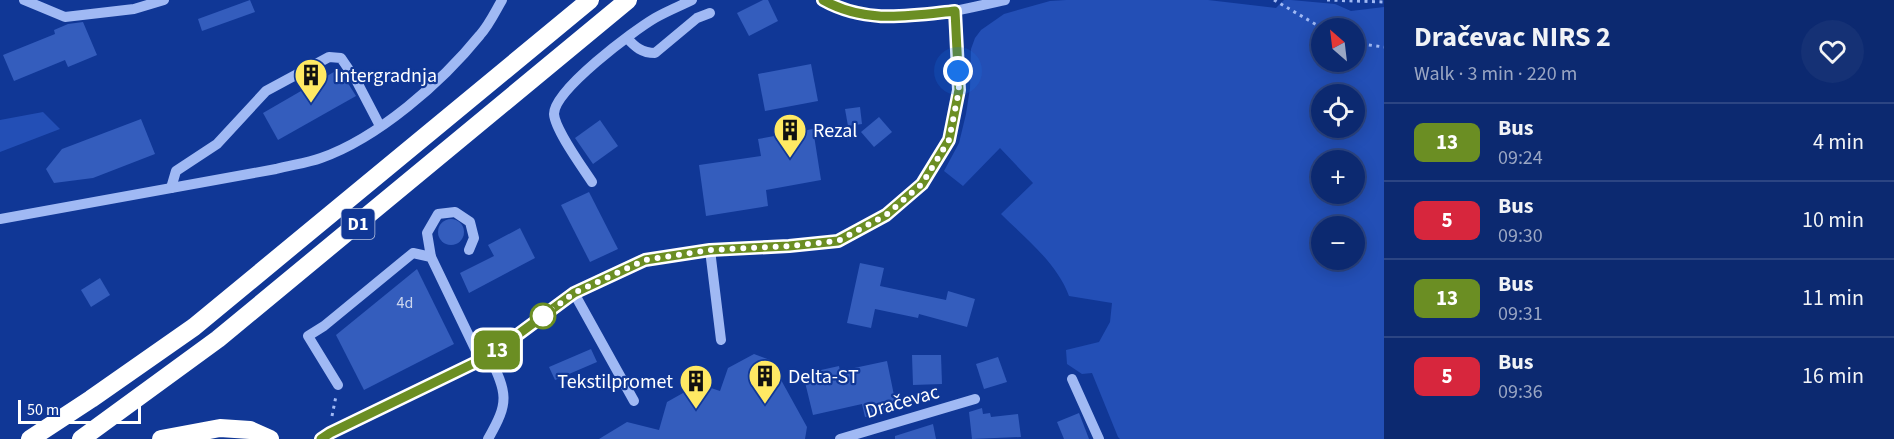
<!DOCTYPE html>
<html lang="en">
<head>
<meta charset="utf-8">
<style>
	:root { --surface:#0c2970; --page:#153175; --text:#f1f3f6; --muted:#9aa6c3; --line:#2c4583 }
	body { margin:0; font-family:"Source Sans 3",sans-serif; background:var(--page); color:var(--text); height:100vh; display:flex; flex-direction:column; font-size:22px; white-space:nowrap }
	* { box-sizing:border-box; margin:0 }
	p { font-size:20px; color:var(--muted) }
	.icon { flex:none; width:33px; height:33px; fill:none; stroke:currentColor; stroke-width:2; stroke-linecap:round; stroke-linejoin:round }
	.map { position:relative; flex:1; overflow:hidden }
	.side { display:flex; flex-direction:column; background:var(--surface); width:510px }
	.side>* { flex:none }
	.badge { padding:0 12px; border-radius:9px; font-size:21px; line-height:39px }
	.needle { width:39px; rotate:332deg }
	.tools { position:absolute; left:1311px; top:18px; display:grid; gap:12px }
	.tools a { display:grid; place-items:center; width:54px; height:54px; border-radius:50%; background:var(--surface); box-shadow:0 3px 15px #0003,0 0 0 2px var(--line); font-size:30px }
	.scale { position:absolute; left:18px; bottom:15px; width:123px; box-sizing:border-box; padding-left:6px; border:3px solid #fff; border-top:0; font-size:16px; line-height:21px; white-space:nowrap; color:#fff; -webkit-text-stroke:4px #103796; paint-order:stroke }
	.you { position:absolute; width:30px; height:30px; margin:-15px; border:4px solid #fff; border-radius:50%; background:#1a73e8; box-shadow:0 0 0 9px #1a73e833 }
	.map>.badge { position:absolute; translate:-50% -50%; box-shadow:0 0 0 3px #fff }
	.round { display:grid; place-items:center; flex:none; width:63px; height:63px; border-radius:32px; background:var(--page) }
	.headline { display:flex; align-items:center; justify-content:space-between; height:102px; padding:0 30px }
	h1 { font-size:28px; font-weight:700; line-height:45px }
	ul { padding:0; list-style:none }
	li { display:flex; align-items:center; gap:18px; height:78px; padding:0 30px; border-top:2px solid var(--line) }
	li div { flex:1 }
	li b { display:block; font-size:22px }
	li em { font-style:normal }
	li .badge { min-width:66px; font-weight:700; text-align:center }
	main { display:flex; flex:1; min-height:0 }
	.map>svg:first-child { display:block }
	.green { fill:#234fb6; fill-rule:evenodd }
	.building { fill:#345dbd }
	.lines { fill:none; stroke-linecap:round; stroke-linejoin:round }
	.path { stroke:#a0b9f4; stroke-width:3; stroke-dasharray:3 4.5; stroke-linecap:butt }
	.minor { stroke:#a0b9f4; stroke-width:10 }
	.highway { stroke:#fff; stroke-width:18 }
	.line-casing { stroke:#fff; stroke-width:14 }
	.line { stroke:#6b8e23; stroke-width:9 }
	.walk { stroke:#fff; stroke-width:6; stroke-dasharray:0 10.8 }
	.stop-dot { fill:#fff; stroke:#6b8e23; stroke-width:3 }
	.labels { text-anchor:middle; stroke-width:4.5; stroke-linejoin:round; paint-order:stroke }
	.number-label { font-size:16px; fill:#ccd6ee }
	.shield { fill:#103796; stroke:#b7c3e0; stroke-width:1.5 }
	.shield-label { font-size:18px; font-weight:bold; fill:#fff }
	.poi-label { font-size:20px; fill:#fff; stroke:#103796; text-anchor:start }
	.street-label { font-size:20px; fill:#fff; stroke:#103796 }
</style>
</head>
<body>
<main>
<div class="map">
<svg width="1384" height="439" viewBox="0 0 1384 439">
	<rect width="100%" height="100%" fill="#103796"/>
	<g class="green">
		<path d="M1066,0h142l68,8 8,-8h7l44,4 16,7 33,-4v432h-264l-2,-2 -26,-64 -10,1 -15,-10 -1,-14 33,-8 11,-20 2,-19 -43,-7c-12,-33 -43,-57 -68,-82l32,-31 -33,-35 -37,38 -19,-15 15,-28 7,-29 4,-26 1,-39 4,-11 6,-8 23,-16 46,-13zM1322,28h32v34h-32zM1354,94v34h-32v-34zM1322,160h32v34h-32zM1322,226h32v34h-32z"/>
		<path d="M43,112l17,17 -60,23v-32z"/>
	</g>
	<g class="building">
		<path d="M250,0l5,12 -53,19 -4,-12z"/>
		<path d="M763,0h5l10,21 -29,15 -12,-23z"/>
		<path d="M83,22l14,33 -29,12 -3,-7 -51,21 -11,-26 52,-21 -1,-4 14,-6z"/>
		<path d="M811,64l7,37 -53,10 -7,-37z"/>
		<path d="M339,69l17,27 -78,44 -15,-27z"/>
		<path d="M860,107l2,17 -14,2 -3,-17z"/>
		<path d="M879,117l13,15 -18,15 -13,-15z"/>
		<path d="M141,119l14,35 -62,24 -39,5 -8,-14 16,-20z"/>
		<path d="M600,120l18,26 -25,18 -18,-26z"/>
		<path d="M813,129l8,51 -55,10 2,16 -62,10 -7,-51 62,-9 -3,-17z"/>
		<path d="M589,192l29,57 -28,13 -29,-57z"/>
		<circle cx="451" cy="232" r="13"/>
		<path d="M520,228l15,30 -66,35 -9,-20 34,-17 -6,-11z"/>
		<path d="M860,263l24,5 -4,18 66,14 2,-9 27,8 -8,28 -48,-13 -1,4 -43,-9 -4,19 -24,-5z"/>
		<path d="M417,269l37,75 -90,46 -28,-55z"/>
		<path d="M100,278l10,17 -19,12 -10,-17z"/>
		<path d="M591,349l6,13 -42,18 -6,-13z"/>
		<path d="M754,354l16,6 37,67 -2,12h-206l28,-17 32,8 8,-28 32,-18 21,7 8,-23z"/>
		<path d="M912,355h29l1,29 -29,1z"/>
		<path d="M998,357l9,25 -23,7 -8,-25z"/>
		<path d="M887,361l10,49 -32,7 -3,-13 -49,11 -10,-41 36,-8 1,5z"/>
		<path d="M982,408l1,6 7,-1 1,4 27,-3 3,23 -49,2 -3,-27z"/>
		<path d="M1079,413l10,26h-25l-7,-17z"/>
		<path d="M933,424l3,15h-41v-3z"/>
	</g>
	<g class="lines">
		<g class="path">
			<path d="M1274,0l48,28"/>
			<path d="M1327,0l57,2"/>
			<path d="M1354,43l30,4"/>
			<path d="M332,416l4,-20"/>
		</g>
		<g class="minor">
			<path d="M24,0l41,17 69,-8 30,-9"/>
			<path d="M823,0c55,31 124,13 182,0"/>
			<path d="M627,38c8,9 15,15 28,15l42,-35 13,-5"/>
			<path d="M592,182c-9,-14 -37,-52 -38,-68 0,-24 79,-83 101,-96 12,-7 25,-12 37,-18"/>
			<path d="M171,188l5,-17 41,-27 49,-53 63,-34 12,1 15,22 24,46"/>
			<path d="M0,219l276,-50c15,-4 31,-6 45,-11 57,-20 121,-76 159,-123 9,-10 15,-23 22,-35"/>
			<path d="M710,250l11,90"/>
			<path d="M431,257l-4,-24 11,-19 17,-2 15,10 4,16 -5,12"/>
			<path d="M574,293l60,108"/>
			<path d="M1072,379l27,60"/>
			<path d="M338,385l-30,-49 16,-10 89,-73 18,4 49,102"/>
			<path d="M321,439l9,-6 159,-78 85,-62 70,-33 66,-10 79,-4 49,-5 48,-26 36,-31 27,-44 10,-50 -4,-79"/>
			<path d="M488,439c22,-38 19,-45 1,-84"/>
			<path d="M840,439l135,-40"/>
		</g>
		<g class="highway">
			<path d="M30,439l61,-40 103,-72 396,-327"/>
			<path d="M81,439l137,-100 410,-339"/>
			<path d="M161,439l59,-11 30,2 20,9"/>
		</g>
	</g>
	<g class="lines">
		<g class="line-casing">
			<path id="line" d="M321,439l9,-6 159,-77 85,-63 71,-33 65,-10 79,-4 49,-5 48,-26 36,-31 27,-44 10,-50 -4,-79c-47,5 -89,13 -132,-11"/>
		</g>
		<use href="#line" class="line"/>
		<path class="walk" d="M543,316l31,-23 71,-33 65,-10 79,-4 49,-5 48,-26 36,-31 27,-44 10,-50 -1,-19"/>
	</g>
	<defs>
		<g id="building-pin" transform="scale(1.725)"><path d="M0 17L-7.5 6A9.5 9.5 0 1 1 7.5 6Z" fill="#ffe963" stroke="#103796"/><path d="M-4-6H4V6H1V3H-1V6H-4ZM-2.5-4.3h1.7v1.8h-1.7ZM.8-4.3h1.7v1.8H.8ZM-2.5-1h1.7V.8h-1.7ZM.8-1h1.7V.8H.8Z" fill="#111"/></g>
	</defs>
	<g fill-rule="evenodd">
		<use href="#building-pin" x="311" y="75"/>
		<use href="#building-pin" x="790" y="130"/>
		<use href="#building-pin" x="765" y="376"/>
		<use href="#building-pin" x="696" y="381"/>
	</g>
	<circle class="stop-dot" cx="543" cy="316" r="12"/>
	<g class="labels">
		<g class="number-label">
			<text x="405" y="308">4d</text>
		</g>
		<rect class="shield" x="341.5" y="209" width="33" height="30" rx="4.5"/>
		<g class="shield-label">
			<text x="358" y="230">D1</text>
		</g>
		<g class="poi-label">
			<text x="334" y="82">Intergradnja</text>
			<text x="813" y="137">Rezal</text>
			<text x="788" y="383">Delta-ST</text>
			<text x="673" y="388" text-anchor="end">Tekstilpromet</text>
		</g>
		<g class="street-label">
			<text transform="translate(902 401) rotate(-16)" y="7">Dračevac</text>
		</g>
	</g>
</svg>
<div class="tools">
<a><svg class="needle" viewBox="-14 -14 28 28"><path d="M0-13l5 13h-10z" fill="#e53935"/><path d="M0 13l5-13h-10z" fill="#9aa6c3"/></svg></a>
<a><svg class="icon" aria-label="locate" viewBox="0 0 24 24"><circle cx="12" cy="12" r="6"/><path d="M12 2v4M12 18v4M2 12h4M18 12h4"/></svg></a>
<a>+</a>
<a>−</a>
</div>
<div class="scale">50 m</div>
<div class="you" style="left:958px;top:71px"></div>
<b class="badge" style="left:497px;top:350px;background:#6b8e23;color:#fff">13</b>
</div>
<section class="side">
<div class="headline"><div><h1>Dračevac NIRS 2</h1><p>Walk · 3 min · 220 m</p></div><a class="round"><svg class="icon" aria-label="heart" viewBox="0 0 24 24"><path d="M12 20l-8-8c-3-5 5-10 8-4 3-6 11-1 8 4z"/></svg></a></div>
<ul>
<li><span class="badge" style="background:#6b8e23;color:#fff">13</span><div><b>Bus</b><p>09:24</p></div><em>4 min</em></li>
<li><span class="badge" style="background:#d7263d;color:#fff">5</span><div><b>Bus</b><p>09:30</p></div><em>10 min</em></li>
<li><span class="badge" style="background:#6b8e23;color:#fff">13</span><div><b>Bus</b><p>09:31</p></div><em>11 min</em></li>
<li><span class="badge" style="background:#d7263d;color:#fff">5</span><div><b>Bus</b><p>09:36</p></div><em>16 min</em></li>
</ul>
</section>
</main>
</body>
</html>
